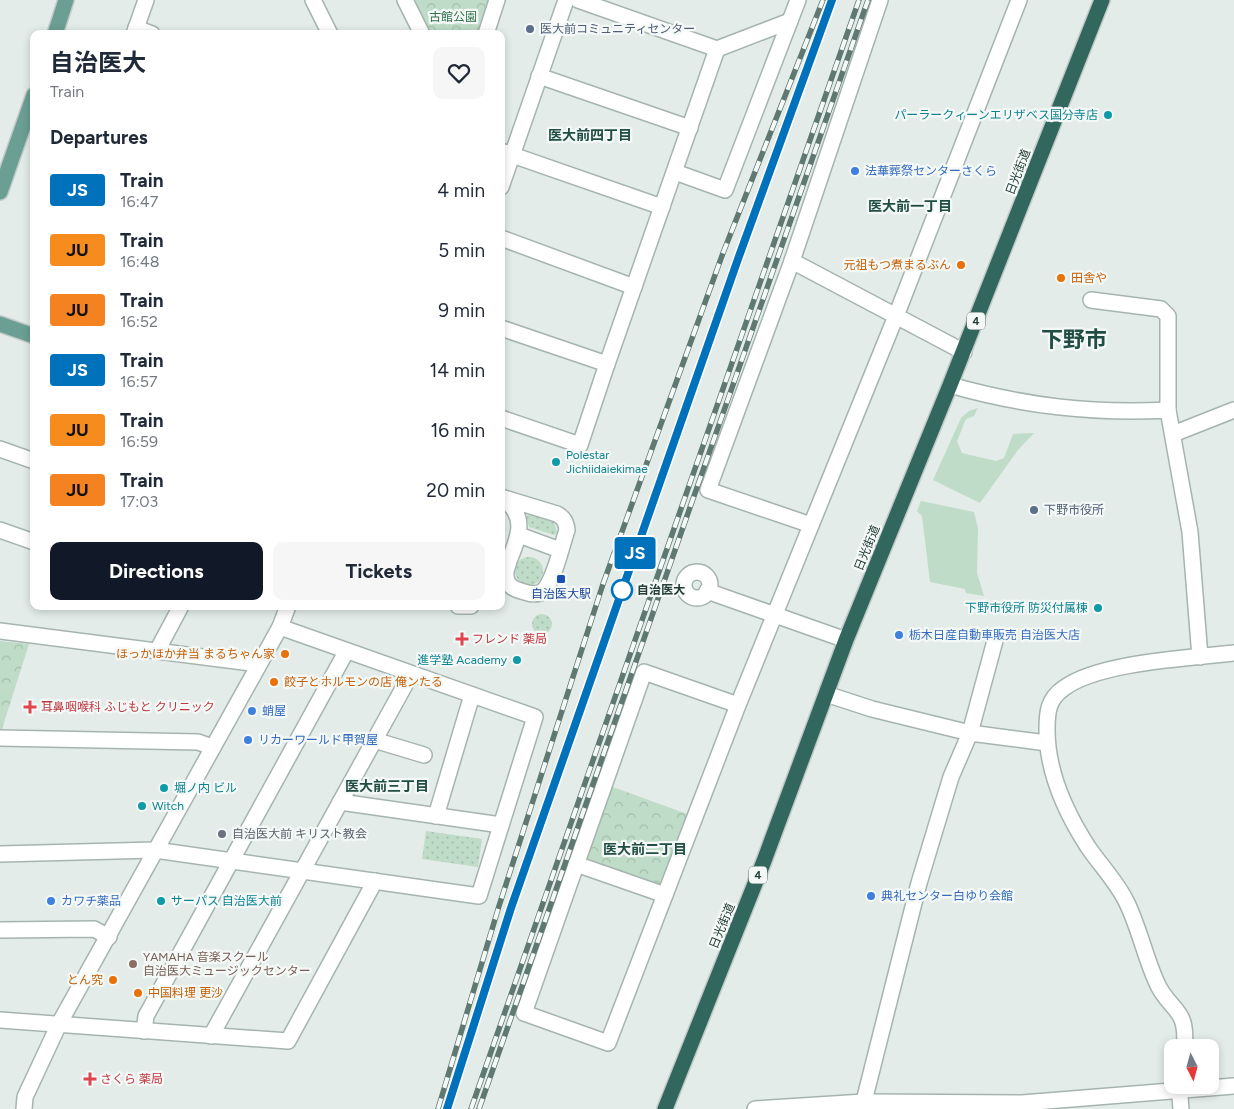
<!DOCTYPE html>
<html lang="en">
<head>
<meta charset="utf-8">
<style>
	:root { --surface:#fff; --page:#f6f6f7; --text:#1f2937; --muted:#747a83; --accent:#111827 }
	body { margin:0; font-family:Figtree,"Noto Sans JP",sans-serif; background:var(--page); color:var(--text); height:100vh; display:flex; flex-direction:column; font-size:19px; white-space:nowrap }
	* { box-sizing:border-box; margin:0 }
	p { font-size:16px; color:var(--muted) }
	.icon { flex:none; width:28px; height:28px; fill:none; stroke:currentColor; stroke-width:2; stroke-linecap:round; stroke-linejoin:round }
	.map { position:relative; flex:1; overflow:hidden }
	.drawer { position:absolute; left:30px; top:30px; width:475px; height:580px; display:flex; flex-direction:column; background:var(--surface); border-radius:10px; box-shadow:0 2px 8px #0003 }
	.drawer>* { flex:none }
	.badge { padding:0 10px; border-radius:4px; font-size:18px; line-height:32px }
	.needle { width:32px; rotate:174deg }
	.fabs { position:absolute; left:1164px; top:1039px; display:grid; gap:10px }
	.fabs a { display:grid; place-items:center; width:55px; height:55px; border-radius:10px; background:var(--surface); box-shadow:0 2px 8px #0003; font-size:25px }
	.map>.badge { position:absolute; translate:-50% -50%; box-shadow:0 0 0 2px #fff }
	h2 { padding:0 20px; font-size:19px; line-height:45px }
	.round { display:grid; place-items:center; flex:none; width:52px; height:52px; border-radius:10px; background:var(--page) }
	.head { display:flex; align-items:center; justify-content:space-between; height:85px; padding:0 20px }
	h1 { font-size:24px; font-weight:700; line-height:38px }
	.cta { display:flex; gap:10px; margin-top:auto; padding:10px 20px }
	.cta a { flex:1; height:58px; border-radius:10px; background:var(--accent); color:#fff; font-size:20px; font-weight:700; line-height:58px; text-align:center }
	.cta a+a { background:var(--page); color:var(--text) }
	ul { padding:0; list-style:none }
	li { display:flex; align-items:center; gap:15px; height:60px; padding:0 20px }
	li div { flex:1 }
	li b { display:block; font-size:19px }
	li em { font-style:normal }
	li .badge { min-width:55px; font-weight:700; text-align:center }
	.map>svg:first-child { display:block }
	.grass { fill:#bedcc7 }
	.park { fill:url(#park-crowns) }
	.garden { fill:url(#garden-dots) }
	.lines { fill:none; stroke-linecap:round; stroke-linejoin:round }
	.minor-casing { stroke:#a6b4b0; stroke-width:18 }
	.major-casing { stroke:#c2c9c7; stroke-width:18 }
	.highway-casing { stroke:#c2c9c7; stroke-width:18 }
	.minor { stroke:#fff; stroke-width:15 }
	.major { stroke:#6b9f93; stroke-width:15 }
	.highway { stroke:#32675e; stroke-width:15 }
	.rail-casing { stroke:#5f7872; stroke-width:5.5 }
	.rail { stroke:#f4f9f7; stroke-width:4; stroke-dasharray:11; stroke-linecap:butt }
	.line-casing { stroke:#fff; stroke-width:11 }
	.line { stroke:#0072bc; stroke-width:8 }
	.service-dot { fill:#5c6f8a; stroke:#f4f9f7; stroke-width:2 }
	.culture-dot { fill:#0f9aa8; stroke:#f4f9f7; stroke-width:2 }
	.shop-dot { fill:#3f7fe0; stroke:#f4f9f7; stroke-width:2 }
	.food-dot { fill:#e8710a; stroke:#f4f9f7; stroke-width:2 }
	.transit-dot { fill:#1a4fb4; stroke:#f4f9f7; stroke-width:2 }
	.stop-dot { fill:#fff; stroke:#0072bc; stroke-width:2.5 }
	.health-dot { fill:#e0444e; stroke:#f4f9f7; stroke-width:2 }
	.worship-dot { fill:#6b7280; stroke:#f4f9f7; stroke-width:2 }
	.education-dot { fill:#8d6e63; stroke:#f4f9f7; stroke-width:2 }
	.labels { text-anchor:middle; stroke-width:4.5; stroke-linejoin:round; paint-order:stroke }
	.shield { fill:#f4f9f7; stroke:#627571; stroke-width:1 }
	.shield-label { font-size:11px; font-weight:bold; fill:#243d37 }
	.park-label { font-size:12px; fill:#31714c; stroke:#f4f9f7 }
	.service-label { font-size:12px; fill:#4e5e75; stroke:#f4f9f7; text-anchor:start }
	.culture-label { font-size:12px; fill:#0d838f; stroke:#f4f9f7; text-anchor:start }
	.shop-label { font-size:12px; fill:#366cbe; stroke:#f4f9f7; text-anchor:start }
	.street-label { font-size:12px; fill:#243d37; stroke:#f4f9f7 }
	.food-label { font-size:12px; fill:#c56008; stroke:#f4f9f7; text-anchor:end }
	.stop-label { font-size:12px; font-weight:bold; fill:#243d37; stroke:#f4f9f7; text-anchor:start }
	.transit-label { font-size:12px; fill:#164399; stroke:#f4f9f7 }
	.health-label { font-size:12px; fill:#be3a42; stroke:#f4f9f7; text-anchor:start }
	.worship-label { font-size:12px; fill:#5b616d; stroke:#f4f9f7; text-anchor:start }
	.education-label { font-size:12px; fill:#785e54; stroke:#f4f9f7; text-anchor:start }
	.neighbourhood-label { font-size:14px; font-weight:bold; fill:#214e44; stroke:#f4f9f7 }
	.town-label { font-size:22px; font-weight:bold; fill:#214e44; stroke:#f4f9f7 }
</style>
</head>
<body>
<div class="map">
<svg width="1234" height="1109" viewBox="0 0 1234 1109">
	<defs>
		<pattern id="park-crowns" width="20" height="18" patternUnits="userSpaceOnUse" patternTransform="scale(1.25)"><rect width="20" height="18" fill="#bedcc7"/><path d="M2 6a3 3 0 1 1 6 0M12 15a3 3 0 1 1 6 0" fill="none" stroke="#a3beac"/></pattern>
		<pattern id="garden-dots" width="8" height="8" patternUnits="userSpaceOnUse" patternTransform="scale(1.25)"><rect width="8" height="8" fill="#bedcc7"/><path d="M2 2h.1M6 6h.1" fill="none" stroke="#a3beac" stroke-width="1.8" stroke-linecap="round"/></pattern>
	</defs>
	<rect width="100%" height="100%" fill="#e3ece9"/>
	<g class="grass">
		<path d="M978,408l-4,8 -8,3 -9,22 5,12 34,8 8,-3 9,-24 21,-1 -16,17 -38,53 -47,-23 28,-62 8,-7z"/>
		<path d="M921,501l53,11 4,17 -1,44 7,23 -18,-3 -1,-4 -35,-7 -8,-66 -5,-5z"/>
	</g>
	<g class="park">
		<path d="M412,0h79l-12,34h-51z"/>
		<path d="M0,641l29,3 -28,88h-1z"/>
		<path d="M610,786l80,29 -26,67 -9,4 -64,-22 -5,-9z"/>
	</g>
	<g class="garden">
		<path d="M529,514l25,8 3,11 -3,2 -25,-8 -3,-10z"/>
		<circle cx="529" cy="571" r="14"/>
		<circle cx="542" cy="624" r="10"/>
		<path d="M426,831l56,8 -4,28 -56,-8z"/>
	</g>
	<g class="lines">
		<g class="minor-casing">
			<g id="minor">
				<path d="M313,0l17,34"/>
				<path d="M405,0l17,34"/>
				<path d="M578,0l139,49 73,-28"/>
				<path d="M136,28l16,6"/>
				<path d="M134,34l12,-34"/>
				<path d="M486,34l11,-34"/>
				<path d="M539,76l151,52"/>
				<path d="M501,151l161,56"/>
				<path d="M675,172l50,18 73,-190"/>
				<path d="M501,187l65,-187"/>
				<path d="M501,238l133,49"/>
				<path d="M792,261l172,91"/>
				<path d="M1091,300l70,9 7,7v94"/>
				<path d="M501,328l106,36 110,-315"/>
				<path d="M950,385c74,21 142,29 218,25l22,122 10,125"/>
				<path d="M501,418l79,27 27,-81"/>
				<path d="M1173,434l61,-24"/>
				<path d="M0,449l34,12"/>
				<path d="M501,497l56,17c7,4 9,8 10,16 -5,14 -14,57 -27,63 -7,2 -13,0 -19,-2 -8,-2 -15,-7 -15,-15 -1,-5 2,-10 3,-15 10,-25 19,-46 -8,-64z"/>
				<path d="M811,525l-103,-35 84,-229 88,-261"/>
				<path d="M0,530l34,12"/>
				<path d="M519,535l41,15"/>
				<circle cx="697" cy="585" r="13"/>
				<path d="M707,591l139,49"/>
				<path d="M458,606h13"/>
				<path d="M0,631l258,33"/>
				<path d="M157,651l24,-45"/>
				<path d="M826,694l46,15 98,24 77,10"/>
				<path d="M738,705l-94,-33 -120,341 84,30 130,-338 158,-389 123,-316"/>
				<path d="M0,738l198,4 14,5"/>
				<path d="M374,740l50,15"/>
				<path d="M340,802l161,23"/>
				<path d="M436,816l36,-121"/>
				<path d="M0,854l155,-4 324,46 56,-179 -255,-90"/>
				<path d="M576,864l89,31"/>
				<path d="M0,930l94,-1 15,8"/>
				<path d="M0,1020l288,21 87,-160"/>
				<path d="M144,1031l2,-15 200,-364"/>
				<path d="M211,1036l200,-362"/>
				<path d="M1184,1048c5,-42 -16,-37 -28,-67 -11,-25 -17,-53 -29,-78 -10,-21 -26,-37 -39,-56 -22,-34 -41,-76 -41,-117 0,-18 1,-31 17,-42 35,-26 126,-30 170,-35"/>
				<path d="M1179,1085l2,24"/>
				<path d="M24,1109l1,-12 34,-73 221,-397 8,-21"/>
				<path d="M755,1109l109,-7 158,1 212,-17"/>
				<path d="M862,1109l57,-226 32,-106 19,-44 26,-96"/>
			</g>
		</g>
		<g class="major-casing">
			<g id="major">
				<path d="M55,34l11,-34"/>
				<path d="M0,192l34,-97"/>
				<path d="M0,324l34,12"/>
			</g>
		</g>
		<g class="highway-casing">
			<path id="highway" d="M665,1109l99,-248 82,-221 104,-255 152,-385"/>
		</g>
		<use href="#minor" class="minor"/>
		<use href="#major" class="major"/>
		<use href="#highway" class="highway"/>
		<g class="rail-casing">
			<g id="rail">
				<path d="M438,1109l61,-203 104,-322 120,-331 100,-253"/>
				<path d="M447,1109l64,-201 228,-649 93,-259"/>
				<path d="M471,1109l388,-1109"/>
				<path d="M479,1109l389,-1109"/>
			</g>
		</g>
		<use href="#rail" class="rail"/>
	</g>
	<g class="lines">
		<g class="line-casing">
			<path id="line" d="M447,1109l64,-201 227,-649 94,-259"/>
		</g>
		<use href="#line" class="line"/>
	</g>
	<g class="service-dot">
		<circle cx="530" cy="29" r="5"/>
		<circle cx="1034" cy="510" r="5"/>
	</g>
	<g class="culture-dot">
		<circle cx="1108" cy="115" r="5"/>
		<circle cx="556" cy="462" r="5"/>
		<circle cx="1098" cy="608" r="5"/>
		<circle cx="517" cy="660" r="5"/>
		<circle cx="164" cy="788" r="5"/>
		<circle cx="142" cy="806" r="5"/>
		<circle cx="161" cy="901" r="5"/>
	</g>
	<g class="shop-dot">
		<circle cx="855" cy="171" r="5"/>
		<circle cx="899" cy="635" r="5"/>
		<circle cx="252" cy="711" r="5"/>
		<circle cx="248" cy="740" r="5"/>
		<circle cx="871" cy="896" r="5"/>
		<circle cx="51" cy="901" r="5"/>
	</g>
	<g class="food-dot">
		<circle cx="961" cy="265" r="5"/>
		<circle cx="1061" cy="278" r="5"/>
		<circle cx="285" cy="654" r="5"/>
		<circle cx="274" cy="682" r="5"/>
		<circle cx="113" cy="980" r="5"/>
		<circle cx="138" cy="993" r="5"/>
	</g>
	<rect class="transit-dot" x="556" y="574" width="10" height="10" rx="2.5"/>
	<circle class="stop-dot" cx="622" cy="590" r="10"/>
	<g class="health-dot">
		<path d="M459.5 631.5h5v5h5v5h-5v5h-5v-5h-5v-5h5z"/>
		<path d="M27.5 699.5h5v5h5v5h-5v5h-5v-5h-5v-5h5z"/>
		<path d="M87.5 1071.5h5v5h5v5h-5v5h-5v-5h-5v-5h5z"/>
	</g>
	<circle class="worship-dot" cx="222" cy="834" r="5"/>
	<circle class="education-dot" cx="133" cy="964" r="5"/>
	<g class="labels">
		<g class="shield">
			<rect x="967" y="312.5" width="18" height="17" rx="4"/>
			<rect x="749" y="866.5" width="18" height="17" rx="4"/>
		</g>
		<g class="shield-label">
			<text x="976" y="325">4</text>
			<text x="758" y="879">4</text>
		</g>
		<g class="park-label">
			<text x="453" y="21">古館公園</text>
		</g>
		<g class="service-label">
			<text x="540" y="33">医大前コミュニティセンター</text>
			<text x="1044" y="514">下野市役所</text>
		</g>
		<g class="culture-label">
			<text x="1098" y="119" text-anchor="end">パーラークィーンエリザベス国分寺店</text>
			<text x="566" y="459">Polestar<tspan x="566" dy="14">Jichiidaiekimae</tspan></text>
			<text x="1088" y="612" text-anchor="end">下野市役所 防災付属棟</text>
			<text x="507" y="664" text-anchor="end">進学塾 Academy</text>
			<text x="174" y="792">堀ノ内 ビル</text>
			<text x="152" y="810">Witch</text>
			<text x="171" y="905">サーパス 自治医大前</text>
		</g>
		<g class="shop-label">
			<text x="865" y="175">法華葬祭センターさくら</text>
			<text x="909" y="639">栃木日産自動車販売 自治医大店</text>
			<text x="262" y="715">蛸屋</text>
			<text x="258" y="744">リカーワールド甲賀屋</text>
			<text x="881" y="900">典礼センター白ゆり会館</text>
			<text x="61" y="905">カワチ薬品</text>
		</g>
		<g class="street-label">
			<text transform="translate(1018 172) rotate(-69)" y="4">日光街道</text>
			<text transform="translate(867 548) rotate(-68)" y="4">日光街道</text>
			<text transform="translate(722 926) rotate(-68)" y="4">日光街道</text>
		</g>
		<g class="food-label">
			<text x="951" y="269">元祖もつ煮まるぶん</text>
			<text x="1071" y="282" text-anchor="start">田舎や</text>
			<text x="275" y="658">ほっかほか弁当 まるちゃん家</text>
			<text x="284" y="686" text-anchor="start">餃子とホルモンの店 俺ンたる</text>
			<text x="103" y="984">とん究</text>
			<text x="148" y="997" text-anchor="start">中国料理 更沙</text>
		</g>
		<g class="stop-label">
			<text x="637" y="594">自治医大</text>
		</g>
		<g class="transit-label">
			<text x="561" y="598">自治医大駅</text>
		</g>
		<g class="health-label">
			<text x="472" y="643">フレンド 薬局</text>
			<text x="41" y="711">耳鼻咽喉科 ふじもと クリニック</text>
			<text x="100" y="1083">さくら 薬局</text>
		</g>
		<g class="worship-label">
			<text x="232" y="838">自治医大前 キリスト教会</text>
		</g>
		<g class="education-label">
			<text x="143" y="961">YAMAHA 音楽スクール<tspan x="143" dy="14">自治医大ミュージックセンター</tspan></text>
		</g>
		<g class="neighbourhood-label">
			<text x="590" y="140">医大前四丁目</text>
			<text x="910" y="211">医大前一丁目</text>
			<text x="387" y="791">医大前三丁目</text>
			<text x="645" y="854">医大前二丁目</text>
		</g>
		<g class="town-label">
			<text x="1074" y="347">下野市</text>
		</g>
	</g>
</svg>
<div class="fabs">
<a><svg class="needle" viewBox="-14 -14 28 28"><path d="M0-13l5 13h-10z" fill="#e53935"/><path d="M0 13l5-13h-10z" fill="#747a83"/></svg></a>
</div>
<b class="badge" style="left:635px;top:553px;background:#0072bc;color:#fff">JS</b>
<section class="drawer">
<div class="head"><div><h1>自治医大</h1><p>Train</p></div><a class="round"><svg class="icon" aria-label="heart" viewBox="0 0 24 24"><path d="M12 20l-8-8c-3-5 5-10 8-4 3-6 11-1 8 4z"/></svg></a></div>
<h2>Departures</h2>
<ul>
<li><span class="badge" style="background:#0072bc;color:#fff">JS</span><div><b>Train</b><p>16:47</p></div><em>4 min</em></li>
<li><span class="badge" style="background:#f68b1e;color:#111">JU</span><div><b>Train</b><p>16:48</p></div><em>5 min</em></li>
<li><span class="badge" style="background:#f58220;color:#111">JU</span><div><b>Train</b><p>16:52</p></div><em>9 min</em></li>
<li><span class="badge" style="background:#0072bc;color:#fff">JS</span><div><b>Train</b><p>16:57</p></div><em>14 min</em></li>
<li><span class="badge" style="background:#f68b1e;color:#111">JU</span><div><b>Train</b><p>16:59</p></div><em>16 min</em></li>
<li><span class="badge" style="background:#f58220;color:#111">JU</span><div><b>Train</b><p>17:03</p></div><em>20 min</em></li>
</ul>
<div class="cta"><a>Directions</a><a>Tickets</a></div>
</section>
</div>
</body>
</html>
